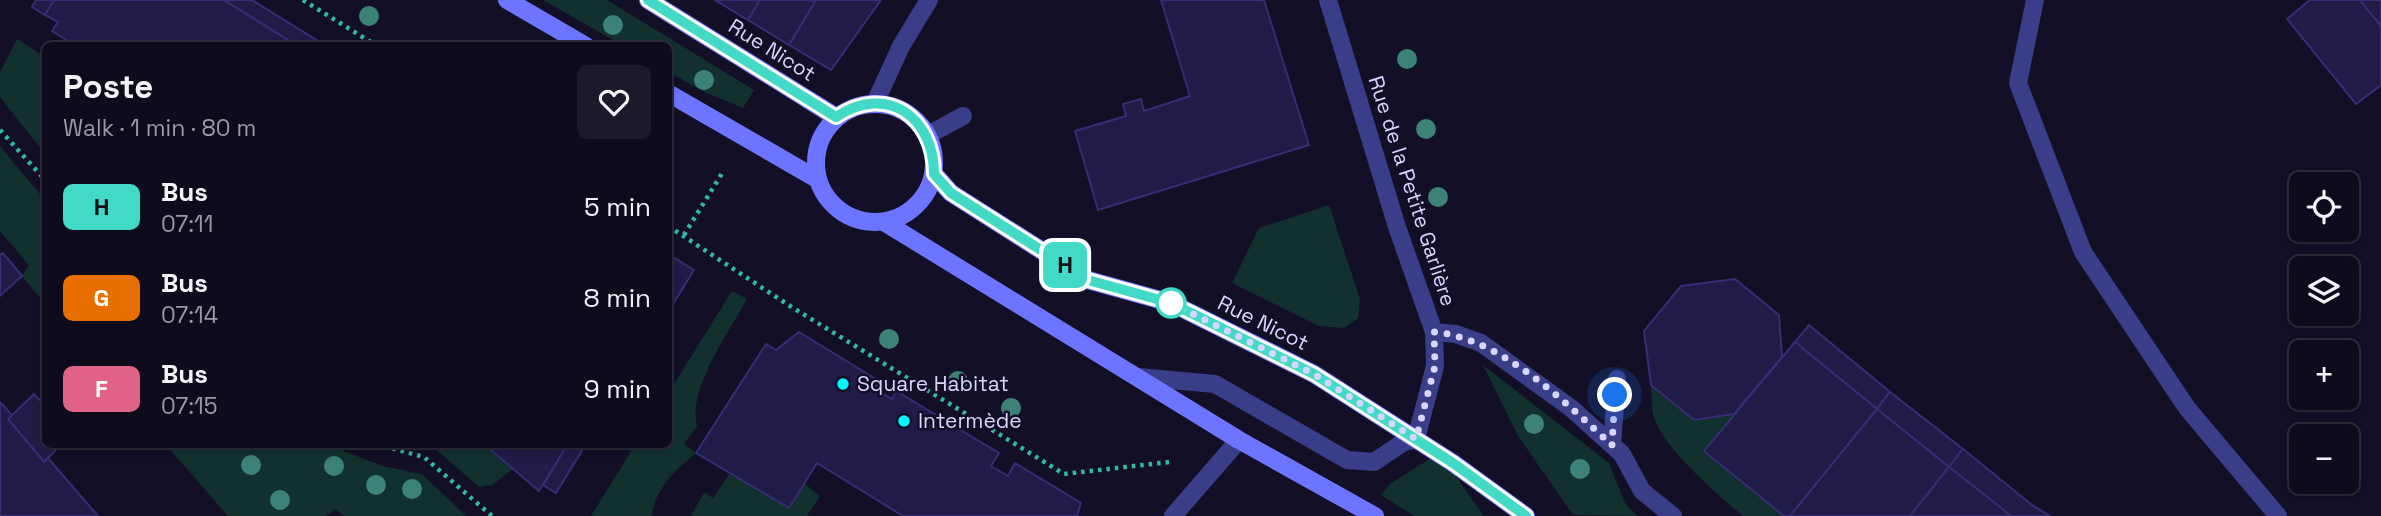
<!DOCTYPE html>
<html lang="en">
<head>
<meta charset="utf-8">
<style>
	:root { --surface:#0e0b1d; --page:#1c192a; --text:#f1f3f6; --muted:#9b9ba4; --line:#2e2b3b }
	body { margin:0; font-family:"Space Grotesk",sans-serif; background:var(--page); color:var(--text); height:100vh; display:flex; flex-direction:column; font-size:26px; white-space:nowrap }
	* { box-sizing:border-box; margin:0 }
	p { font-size:23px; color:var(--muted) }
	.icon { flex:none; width:38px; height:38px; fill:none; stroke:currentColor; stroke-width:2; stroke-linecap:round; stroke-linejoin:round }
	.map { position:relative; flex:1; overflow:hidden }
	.panel { position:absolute; left:42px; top:42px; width:630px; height:406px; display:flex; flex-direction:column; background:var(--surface); border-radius:10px; box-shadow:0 4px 10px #0003,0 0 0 2px var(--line) }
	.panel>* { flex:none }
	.badge { padding:0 14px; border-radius:10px; font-size:24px; line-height:46px }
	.fabs { position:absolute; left:2289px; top:172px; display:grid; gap:14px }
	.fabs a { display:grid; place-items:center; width:70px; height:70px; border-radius:10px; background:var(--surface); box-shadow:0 4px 10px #0003,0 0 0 2px var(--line); font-size:35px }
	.you { position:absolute; width:35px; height:35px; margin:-18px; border:5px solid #fff; border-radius:50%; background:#1a73e8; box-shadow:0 0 0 10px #1a73e833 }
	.map>.badge { position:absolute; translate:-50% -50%; box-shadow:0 0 0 4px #fff }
	.round { display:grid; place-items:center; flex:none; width:74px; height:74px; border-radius:10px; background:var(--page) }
	.head { display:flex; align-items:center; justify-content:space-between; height:119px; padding:0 21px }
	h1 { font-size:33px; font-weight:700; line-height:52px }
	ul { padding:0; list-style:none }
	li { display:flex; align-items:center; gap:21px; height:91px; padding:0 21px }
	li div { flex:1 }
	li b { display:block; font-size:26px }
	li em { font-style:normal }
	li .badge { min-width:77px; font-weight:700; text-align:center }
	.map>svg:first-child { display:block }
	.green { fill:#12312e }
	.building { fill:#211b48; stroke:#362d75; stroke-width:2 }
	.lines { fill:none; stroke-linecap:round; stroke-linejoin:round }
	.path { stroke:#2fbaa7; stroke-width:4.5; stroke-dasharray:3.5 5; stroke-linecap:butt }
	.service { stroke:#3a3d87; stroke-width:18 }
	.minor { stroke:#3a3d87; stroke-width:18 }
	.tertiary { stroke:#3a3d87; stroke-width:18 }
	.secondary { stroke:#6d74ff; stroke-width:18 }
	.tree { fill:#3d8276 }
	.line-casing { stroke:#fff; stroke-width:16 }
	.line { stroke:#43d9c7; stroke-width:10 }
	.walk { stroke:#d8d6ff; stroke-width:7; stroke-dasharray:0 12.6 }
	.stop-dot { fill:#fff; stroke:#43d9c7; stroke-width:3.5 }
	.poi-dot { fill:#02f8ff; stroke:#120f27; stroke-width:2.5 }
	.labels { text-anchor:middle; stroke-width:5; stroke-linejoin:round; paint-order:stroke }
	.street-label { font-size:21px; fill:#d8d6ff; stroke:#120f27 }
	.poi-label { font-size:21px; fill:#d8d6ff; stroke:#120f27; text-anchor:start }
</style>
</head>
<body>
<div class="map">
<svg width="2381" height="516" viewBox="0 0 2381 516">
	<rect width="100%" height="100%" fill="#120f27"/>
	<g class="green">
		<path d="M543,0h64l147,90 -11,18 -41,-17 -33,-19 -1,-26 -46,-1z"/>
		<path d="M17,39l28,18v97l-45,-57v-25z"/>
		<path d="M0,146l45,54v104l-23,-28 7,-11 -29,-34z"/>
		<path d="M1329,205l31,94 -2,19 -14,10 -25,-2 -87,-43 27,-55z"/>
		<path d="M732,291l15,8c-17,32 -60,90 -50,127l-13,18 12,9c-20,16 -42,37 -44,63h-61l44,-71 33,-1 1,-52z"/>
		<path d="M1483,365l126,98 16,40 12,13 -64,-1 -55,-79z"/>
		<path d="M1651,385l43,35 40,-6 -30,38 80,64h-41c-27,-23 -77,-65 -89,-98 -3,-10 -2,-23 -3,-33z"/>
		<path d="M166,445h170l5,5 41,16 40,8 44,42h-122l-9,-7 -9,7h-98z"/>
		<path d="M431,445h53l29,24 -21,16 -13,2z"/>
		<path d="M1439,453l45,63h-70l-33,-21 9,-11z"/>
		<path d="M730,473l59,35 15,-25 16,13 -13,20h-116l13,-24 9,6z"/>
	</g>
	<g class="building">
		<path d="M36,0h18l-9,15 -13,-8z"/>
		<path d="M54,0h170l74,46h-222l-24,-15 6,-9 -13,-7z"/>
		<path d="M224,0h28l74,46h-28z"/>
		<path d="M715,0h45l-12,20z"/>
		<path d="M760,0h51l4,2 -26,43 -41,-25z"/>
		<path d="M811,0h70l-50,70 -42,-25 26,-43z"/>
		<path d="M1161,0h103l45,145 -211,65 -23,-79 51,-15 -3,-12 18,-5 3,12 46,-15z"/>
		<path d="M2310,0h50l21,26v59l-25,19 -69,-85z"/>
		<path d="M2360,0h21v26z"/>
		<path d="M3,253l19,23 -22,20v-41z"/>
		<path d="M668,254l26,16 -26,42z"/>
		<path d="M1735,279l44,36 3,42 -48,57 -40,6 -43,-35 -7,-54 37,-45z"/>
		<path d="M1809,325l81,67 -13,17 -82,-67z"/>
		<path d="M799,332l80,49 -4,8 17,10 4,-8 103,62 -8,13 17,10 7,-13 66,40 -4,13h-174l-86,-53 -28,45 -93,-55 70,-109 10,6z"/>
		<path d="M1795,342l82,67 -87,107h-6l-80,-65z"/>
		<path d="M1890,392l73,57 -14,18 -72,-58z"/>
		<path d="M34,394l12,13v37h16l-18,18 -36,-43z"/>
		<path d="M0,402l12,13 -4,4 36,43 4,-4 50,58h-98z"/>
		<path d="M1877,409l72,58 -39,49h-120z"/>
		<path d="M484,444h84l-29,47z"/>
		<path d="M568,444h18l-30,49 -13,-8z"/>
		<path d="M1963,449l69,56 18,11h-39l-62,-49z"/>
		<path d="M1949,467l37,29 25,20h-101z"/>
	</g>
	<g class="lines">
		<g class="path">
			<path d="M303,0l74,46"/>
			<path d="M0,130l46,51"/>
			<path d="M668,226l122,80 274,168 105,-12"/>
			<path d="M684,235l40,-65"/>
			<path d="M376,444l48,13 68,59"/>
		</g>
		<g class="service">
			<path d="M2035,0l-17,83 65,169 104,156 91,108"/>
			<path d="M928,135l35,-19"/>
			<path d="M1612,445l5,-66"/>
		</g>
		<g class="minor">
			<path d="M1434,332l22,2 25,9 90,65 51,46 20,37 31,25"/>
			<path d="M1173,516l66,-76"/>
		</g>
		<g class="tertiary">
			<path d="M875,103l26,-57 28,-46"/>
			<path d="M1139,377l76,7 132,76 27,2 30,-20 12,-3 19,-73 -1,-34 -37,-105 -69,-227"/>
		</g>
		<g class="secondary">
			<path d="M507,0l79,46"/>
			<path d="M648,0l188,117"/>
			<path d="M668,93l149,86"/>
			<circle cx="875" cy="163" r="59"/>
			<path d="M934,174l17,19 137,87 83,23 143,71 139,89 73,53"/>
			<path d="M884,222l355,218 136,76"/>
		</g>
	</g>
	<g class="tree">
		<circle cx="369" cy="16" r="10"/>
		<circle cx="613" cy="25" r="10"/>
		<circle cx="1407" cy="59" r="10"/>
		<circle cx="704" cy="80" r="10"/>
		<circle cx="1426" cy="129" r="10"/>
		<circle cx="1438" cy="197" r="10"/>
		<circle cx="889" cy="339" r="10"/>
		<circle cx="958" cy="381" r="10"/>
		<circle cx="1011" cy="408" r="10"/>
		<circle cx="1534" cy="424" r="10"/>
		<circle cx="251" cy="465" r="10"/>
		<circle cx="334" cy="466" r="10"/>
		<circle cx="1580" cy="469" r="10"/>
		<circle cx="376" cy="485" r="10"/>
		<circle cx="412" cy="489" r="10"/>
		<circle cx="280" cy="500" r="10"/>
	</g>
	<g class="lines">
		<g class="line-casing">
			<path id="line" d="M648,0l188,117c51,-34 98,0 98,57l17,19 137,87 83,23 143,71 139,89 73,53"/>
		</g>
		<use href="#line" class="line"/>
		<path class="walk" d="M1171,303l143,71 102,65 19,-73 -1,-34c67,6 129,69 178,113l3,-50"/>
	</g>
	<circle class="stop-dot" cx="1171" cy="303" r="14"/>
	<g class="poi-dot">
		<circle cx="843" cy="384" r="7"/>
		<circle cx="904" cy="421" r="7"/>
	</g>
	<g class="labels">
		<g class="street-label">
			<text transform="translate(772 50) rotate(32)" y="7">Rue Nicot</text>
			<text transform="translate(1412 191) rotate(72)" y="7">Rue de la Petite Garlière</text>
			<text transform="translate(1263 323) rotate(26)" y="7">Rue Nicot</text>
		</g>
		<g class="poi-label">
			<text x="857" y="391">Square Habitat</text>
			<text x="918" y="428">Intermède</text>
		</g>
	</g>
</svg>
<div class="fabs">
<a><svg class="icon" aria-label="locate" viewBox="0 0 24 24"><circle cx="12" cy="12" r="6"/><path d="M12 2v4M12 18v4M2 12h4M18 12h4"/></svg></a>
<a><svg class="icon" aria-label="layers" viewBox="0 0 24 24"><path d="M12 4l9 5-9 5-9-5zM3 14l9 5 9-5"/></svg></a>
<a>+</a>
<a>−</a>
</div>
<div class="you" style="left:1615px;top:395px"></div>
<b class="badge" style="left:1065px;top:265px;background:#43d9c7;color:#111">H</b>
<section class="panel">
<div class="head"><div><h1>Poste</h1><p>Walk · 1 min · 80 m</p></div><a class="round"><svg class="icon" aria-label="heart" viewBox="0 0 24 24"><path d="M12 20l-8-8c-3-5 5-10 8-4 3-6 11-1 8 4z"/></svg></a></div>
<ul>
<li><span class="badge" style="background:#43d9c7;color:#111">H</span><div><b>Bus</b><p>07:11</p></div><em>5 min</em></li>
<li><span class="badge" style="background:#e76f00;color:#fff">G</span><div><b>Bus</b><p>07:14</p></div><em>8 min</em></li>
<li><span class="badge" style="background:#e06287;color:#fff">F</span><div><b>Bus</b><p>07:15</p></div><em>9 min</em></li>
</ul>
</section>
</div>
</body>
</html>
